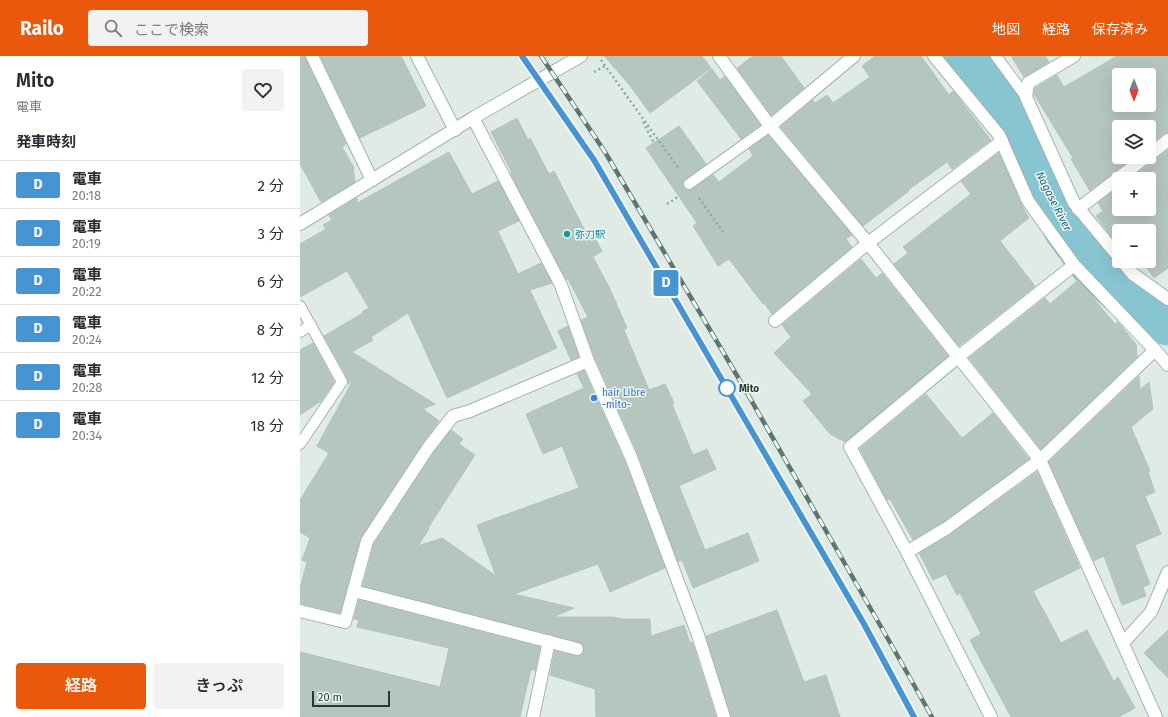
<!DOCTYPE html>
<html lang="ja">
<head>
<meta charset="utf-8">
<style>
	:root { --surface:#fff; --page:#f2f2f3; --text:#2b2b33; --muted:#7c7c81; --line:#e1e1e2; --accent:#ea580c }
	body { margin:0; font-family:"Fira Sans","Noto Sans JP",sans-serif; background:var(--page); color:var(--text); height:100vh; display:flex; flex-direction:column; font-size:15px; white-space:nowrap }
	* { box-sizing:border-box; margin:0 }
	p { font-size:13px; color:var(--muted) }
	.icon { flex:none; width:22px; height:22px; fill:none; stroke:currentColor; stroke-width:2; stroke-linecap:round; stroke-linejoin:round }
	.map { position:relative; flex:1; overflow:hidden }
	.drawer { display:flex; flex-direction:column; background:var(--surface); width:300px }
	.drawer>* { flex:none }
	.badge { padding:0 8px; border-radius:3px; font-size:14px; line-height:26px }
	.needle { width:26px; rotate:180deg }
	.tools { position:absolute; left:812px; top:12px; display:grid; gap:8px }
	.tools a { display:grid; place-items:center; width:44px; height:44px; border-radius:4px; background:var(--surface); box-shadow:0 4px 16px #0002; font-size:20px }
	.scale { position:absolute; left:12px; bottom:10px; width:78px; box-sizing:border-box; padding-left:4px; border:2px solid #213c35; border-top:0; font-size:11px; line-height:14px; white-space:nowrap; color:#213c35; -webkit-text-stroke:3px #f0f8f4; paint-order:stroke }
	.map>.badge { position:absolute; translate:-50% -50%; box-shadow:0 0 0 2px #fff }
	h2 { padding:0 16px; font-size:15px; line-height:36px }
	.round { display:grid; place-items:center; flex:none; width:42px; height:42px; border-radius:4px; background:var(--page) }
	.headline { display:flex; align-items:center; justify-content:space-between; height:68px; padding:0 16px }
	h1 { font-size:19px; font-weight:600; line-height:30px }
	.button { display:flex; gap:8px; margin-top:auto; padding:8px 16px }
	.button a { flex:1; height:46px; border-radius:4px; background:var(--accent); color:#fff; font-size:16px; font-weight:600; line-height:46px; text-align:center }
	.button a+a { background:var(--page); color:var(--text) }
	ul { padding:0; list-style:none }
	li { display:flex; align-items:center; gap:12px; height:48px; padding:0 16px; border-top:1px solid var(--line) }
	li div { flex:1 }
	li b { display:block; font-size:15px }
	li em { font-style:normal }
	li .badge { min-width:44px; font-weight:700; text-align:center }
	header { display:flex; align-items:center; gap:24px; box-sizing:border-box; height:56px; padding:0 20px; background:var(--accent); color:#fff }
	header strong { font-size:19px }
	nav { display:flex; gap:22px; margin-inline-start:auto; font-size:14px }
	.search { width:280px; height:36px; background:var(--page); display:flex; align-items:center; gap:10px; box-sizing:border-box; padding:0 14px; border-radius:4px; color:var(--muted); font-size:15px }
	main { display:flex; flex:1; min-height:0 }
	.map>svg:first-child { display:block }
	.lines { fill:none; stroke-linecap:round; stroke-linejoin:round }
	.river { stroke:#87c5d1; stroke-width:47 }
	.building { fill:#b5c6bf; stroke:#b2c5bd; fill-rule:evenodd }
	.lane-casing { stroke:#a3b3ad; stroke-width:12 }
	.street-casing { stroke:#a3b3ad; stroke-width:14 }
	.path { stroke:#80afa1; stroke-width:2.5; stroke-dasharray:2 3; stroke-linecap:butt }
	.lane { stroke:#fff; stroke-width:10 }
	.street { stroke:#fff; stroke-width:12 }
	.rail-casing { stroke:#5b7770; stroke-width:4.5 }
	.rail { stroke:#f0f8f4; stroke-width:3; stroke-dasharray:9; stroke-linecap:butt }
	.line-casing { stroke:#fff; stroke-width:9 }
	.line { stroke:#4694d1; stroke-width:6 }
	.culture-dot { fill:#0f9aa8; stroke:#f0f8f4; stroke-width:1.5 }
	.stop-dot { fill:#fff; stroke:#4694d1; stroke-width:2 }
	.shop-dot { fill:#3f7fe0; stroke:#f0f8f4; stroke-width:1.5 }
	.labels { text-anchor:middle; stroke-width:3; stroke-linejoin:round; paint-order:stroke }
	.culture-label { font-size:10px; fill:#0d838f; stroke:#f0f8f4; text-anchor:start }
	.stop-label { font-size:10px; font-weight:bold; fill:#213c35; stroke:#f0f8f4; text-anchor:start }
	.shop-label { font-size:10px; fill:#366cbe; stroke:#f0f8f4; text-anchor:start }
	.water-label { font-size:11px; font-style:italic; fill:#1a6778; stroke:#f0f8f4 }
</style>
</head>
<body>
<header>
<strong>Railo</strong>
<div class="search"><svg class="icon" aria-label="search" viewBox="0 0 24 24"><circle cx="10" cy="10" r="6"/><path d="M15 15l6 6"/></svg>ここで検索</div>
<nav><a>地図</a><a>経路</a><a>保存済み</a></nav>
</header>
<main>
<section class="drawer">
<div class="headline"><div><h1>Mito</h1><p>電車</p></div><a class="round"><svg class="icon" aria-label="heart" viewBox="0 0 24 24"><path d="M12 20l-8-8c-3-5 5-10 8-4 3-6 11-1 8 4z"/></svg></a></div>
<h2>発車時刻</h2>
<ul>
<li><span class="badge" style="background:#4694d1;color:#fff">D</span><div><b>電車</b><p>20:18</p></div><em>2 分</em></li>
<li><span class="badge" style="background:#4694d1;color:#fff">D</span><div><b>電車</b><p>20:19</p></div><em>3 分</em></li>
<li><span class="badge" style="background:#4694d1;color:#fff">D</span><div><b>電車</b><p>20:22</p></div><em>6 分</em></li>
<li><span class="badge" style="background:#4694d1;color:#fff">D</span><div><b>電車</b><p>20:24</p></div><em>8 分</em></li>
<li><span class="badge" style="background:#4694d1;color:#fff">D</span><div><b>電車</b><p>20:28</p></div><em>12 分</em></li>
<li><span class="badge" style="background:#4694d1;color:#fff">D</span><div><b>電車</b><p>20:34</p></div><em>18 分</em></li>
</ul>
<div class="button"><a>経路</a><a>きっぷ</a></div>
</section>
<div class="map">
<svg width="868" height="661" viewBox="0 0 868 661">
	<rect width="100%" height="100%" fill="#e0ebe6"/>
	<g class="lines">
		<path class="river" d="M665,0l26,29 38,68 38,76 29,39 42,38 30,16"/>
	</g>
	<g class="building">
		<path d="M0,0h5l41,88 -4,3 11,19 2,16 -34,20 -21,-38z"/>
		<path d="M20,0h81l25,50 -66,32z"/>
		<path d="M304,0h98l9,12 -61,45 -22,-30z"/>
		<path d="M453,0h28l23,32 -33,27 -34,-47z"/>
		<path d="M575,0h46l28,39 4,-4 38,49 -39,29 -5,-7 -39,28 1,1 -46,35 -82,-99 32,-27 2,3 12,-8 6,8 37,-26 -8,-11z"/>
		<path d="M711,0h34l4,6 -25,15z"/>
		<path d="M817,0h51v77l-5,1 -14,11v-18h-30v30h15l-44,34 -19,-32 2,-1 -39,-64 1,-6 22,-13 7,12zM819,19h30v30h-30z"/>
		<path d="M412,13l8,11 5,-4 35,49 -19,14 -44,-58z"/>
		<path d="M217,62l11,22 2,-2 19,36 5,-3 30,58 12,11 6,11 -9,6 17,32 17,39 -3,2 25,60 16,-6 9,19 -2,1 21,51 14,-6 9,20 -37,17 26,64 43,-17 11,28 -66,27 -11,-28 -4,2 -40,-108 -43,-96 -14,-38 7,-3 -20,-38h-2l-55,-104v-4l-20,-39z"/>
		<path d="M379,70l27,38 -23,17v4l3,5 6,-1 21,-14 6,7 34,-26 -4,-7 19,-14 84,100 -6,4 6,8 -80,67 -8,-11 -1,1 -34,-45 -11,7 -25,-40 4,-3 -51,-75z"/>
		<path d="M868,94v118l-14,10 -12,-17h7v-30h-30v2l-6,5 -17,-22 7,-5 -5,-8 21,-16v22h30v-30h-19z"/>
		<path d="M149,96l23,42 26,-13 21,40 -21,10 20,43 23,-11 11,20 -22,7 27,58 -110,50 -39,-85 -37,24 2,3 -21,12 83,52 -12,5 16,12 -17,23 -61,93 -21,76 -40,-10v-15l7,-26 -5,-2 8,-22 -10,-6v-32l29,-47 -12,-7 36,-66 -5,4v-5l-24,-43 39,-23 -1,-1 7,-4 -22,-37 -47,26v-53l26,-15 -3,-4 9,-5 -3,-5 28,-17v5z"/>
		<path d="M699,97l22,51 8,14 -29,23 35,45 -76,60 -65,-82 14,-11 -5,-6 68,-53 -10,-13z"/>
		<path d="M561,203l15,19 6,-5 66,83 -103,86 -15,-8 -27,-33 9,-7 -38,-41 17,-16 -9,-12z"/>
		<path d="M778,224l37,44 3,-2 18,22 1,13 -96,92 -72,-91 76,-60 5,6z"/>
		<path d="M268,270l11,31 -8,3 -13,-29z"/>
		<path d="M13,287l21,39 -13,19 -21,14v-65z"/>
		<path d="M284,315l40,89 41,108 -55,24 -12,-28 -84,30 60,14 -21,9h60l9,2h28l1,17 33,-11 6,18 2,-1 24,75h-120l-1,-28 -45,-14 5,-24 20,5h4l5,-6v-3l-5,-5 -216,-56 11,-42 60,-92 17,-22 12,9 -4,5 16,11 -47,73 1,1 -11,17 24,-8 54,38 -19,-51 102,-37 -17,-42 -19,8 -17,-40 58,-26 -7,-14z"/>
		<path d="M839,320l1,14 9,-8 4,27 -22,18 19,44 -2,1 7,20 -10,4 16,38 -26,11 15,39 -7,3 3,9 -24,9 -18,-49 -10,5 -45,-99z"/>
		<path d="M626,338l36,44 31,-25 36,46 -86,63 -30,18 -23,-41 -3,1 -27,-51z"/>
		<path d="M737,416l43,96 -47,23 28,52 26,-13 27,52 4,-5 17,31 -16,9h-108l-41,-77 11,-6 -21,-41 -3,2 -11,-21 -13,6 -14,-27 32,-19z"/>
		<path d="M59,544l181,47 -5,24 -4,-2 -11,48h-220v-65l140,35 9,-39 -92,-21 2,-7 -5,-1z"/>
		<path d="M477,554l27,72 22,-7 14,42h-109l-25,-81z"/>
		<path d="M868,574v48l-24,-25z"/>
	</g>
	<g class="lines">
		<g class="lane-casing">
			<g id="lane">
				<path d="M696,0l30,41"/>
				<path d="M389,128l81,-58"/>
				<path d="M0,250l42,76 -42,62"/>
				<path d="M0,276l11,-7"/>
			</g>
		</g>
		<g class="street-casing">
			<g id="street">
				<path d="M12,0l60,124"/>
				<path d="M117,0l38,74"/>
				<path d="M419,0l51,70 98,117 172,217 116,257"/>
				<path d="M634,0l65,79 29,66 46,64 81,85 13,15"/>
				<path d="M774,0l-46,27 -2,14 48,106 45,54"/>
				<path d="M173,62l88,167 27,76 43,96 67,178 26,82"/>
				<path d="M470,70l84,-70"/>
				<path d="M849,99l19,-15"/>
				<path d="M778,153l68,-52"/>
				<path d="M0,168l173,-106 108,-62"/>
				<path d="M822,205l11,13 35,25"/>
				<path d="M475,265l93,-78 134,-102"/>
				<path d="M607,496l40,-24 93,-68 115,-110"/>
				<path d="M54,535l223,58"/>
				<path d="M0,555l45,11 22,-81 61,-93 25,-32 17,-5 118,-50"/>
				<path d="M823,587l28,-31 17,-40"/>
				<path d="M233,661l16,-76"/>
				<path d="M691,661l-84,-165 -57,-105 108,-90 116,-92"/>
			</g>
		</g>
		<g class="path">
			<path d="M301,4l78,109"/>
			<path d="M294,16l11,-6"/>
			<path d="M343,66l11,21"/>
			<path d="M399,142l24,34"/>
			<path d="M367,148l11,-7"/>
		</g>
		<use href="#lane" class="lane"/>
		<use href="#street" class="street"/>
		<g class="rail-casing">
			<g id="rail">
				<path d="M222,0l71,104 279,477 42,80"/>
				<path d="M241,0l64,96 134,227 153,267 40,71"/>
			</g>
		</g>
		<use href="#rail" class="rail"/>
	</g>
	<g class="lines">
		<g class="line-casing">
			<path id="line" d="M222,0l72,104 270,464 50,93"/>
		</g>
		<use href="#line" class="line"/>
	</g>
	<circle class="culture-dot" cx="267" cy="178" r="4"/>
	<circle class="stop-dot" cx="427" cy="332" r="8"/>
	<circle class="shop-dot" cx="294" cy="342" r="4"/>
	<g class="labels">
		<g class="culture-label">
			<text x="275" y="182">弥刀駅</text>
		</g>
		<g class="stop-label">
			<text x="439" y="336">Mito</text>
		</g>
		<g class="shop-label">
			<text x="302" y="340">hair Libre<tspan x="302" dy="12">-mito-</tspan></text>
		</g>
		<g class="water-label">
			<text transform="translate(754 145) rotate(63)" y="4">Nagase River</text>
		</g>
	</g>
</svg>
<div class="tools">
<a><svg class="needle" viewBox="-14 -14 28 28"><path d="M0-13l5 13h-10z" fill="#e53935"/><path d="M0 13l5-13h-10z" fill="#7c7c81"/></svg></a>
<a><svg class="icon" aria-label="layers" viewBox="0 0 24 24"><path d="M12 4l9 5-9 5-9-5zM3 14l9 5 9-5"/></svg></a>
<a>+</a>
<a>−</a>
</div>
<div class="scale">20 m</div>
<b class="badge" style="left:366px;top:227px;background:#4694d1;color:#fff">D</b>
</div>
</main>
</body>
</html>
